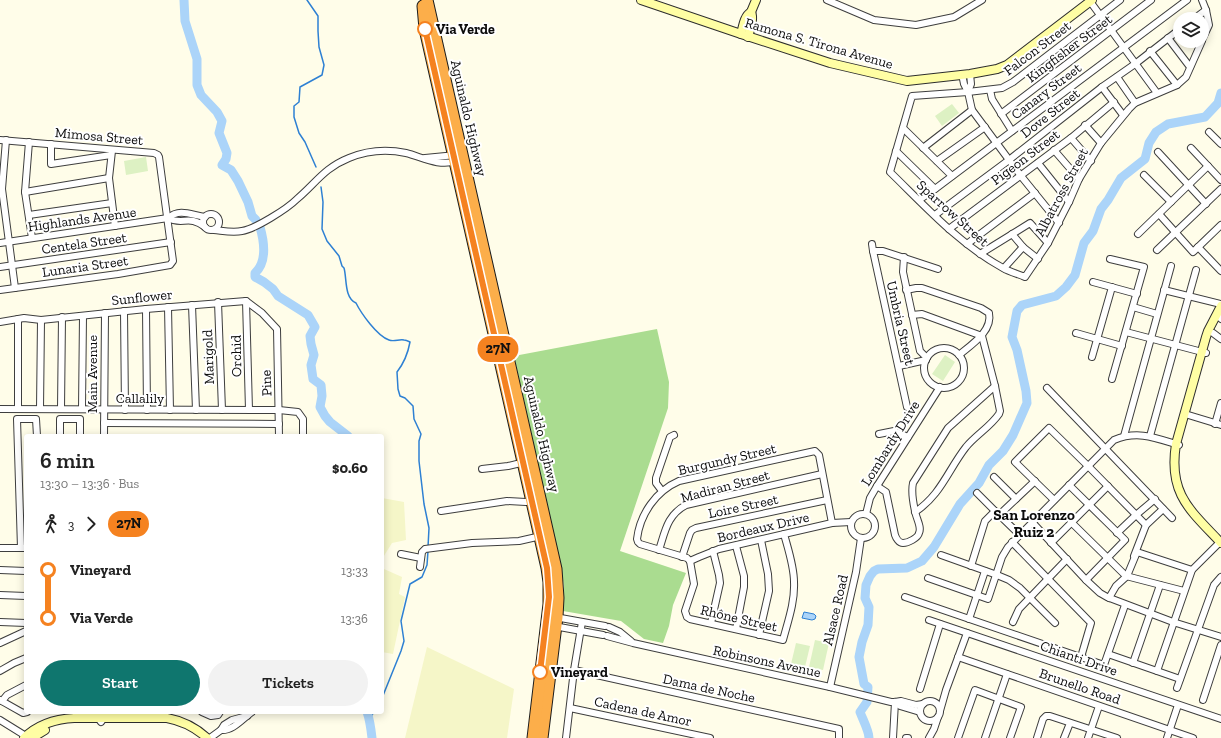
<!DOCTYPE html>
<html lang="en">
<head>
<meta charset="utf-8">
<style>
	:root { --surface:#fff; --page:#f2f2f2; --text:#222; --muted:#767676; --accent:#0f766e }
	body { margin:0; font-family:"Zilla Slab",serif; background:var(--page); color:var(--text); height:100vh; display:flex; flex-direction:column; font-size:15px; white-space:nowrap }
	* { box-sizing:border-box; margin:0 }
	p { font-size:13px; color:var(--muted) }
	.icon { flex:none; width:22px; height:22px; fill:none; stroke:currentColor; stroke-width:2; stroke-linecap:round; stroke-linejoin:round }
	.map { position:relative; flex:1; overflow:hidden }
	.side { position:absolute; left:24px; top:434px; width:360px; height:280px; display:flex; flex-direction:column; background:var(--surface); border-radius:4px; box-shadow:0 2px 10px #0003 }
	.side>* { flex:none }
	.badge { padding:0 8px; border-radius:13px; font-size:14px; line-height:26px }
	.fabs { position:absolute; left:1173px; top:12px; display:grid; gap:8px }
	.fabs a { display:grid; place-items:center; width:36px; height:36px; border-radius:50%; background:var(--surface); box-shadow:0 2px 10px #0003; font-size:20px }
	.map>.badge { position:absolute; translate:-50% -50%; box-shadow:0 0 0 2px #fff }
	.legs { display:flex; align-items:center; gap:6px; height:44px; padding:0 16px; font-size:13px }
	.legs p { margin-inline-start:auto }
	.overview { display:flex; align-items:center; justify-content:space-between; height:68px; padding:0 16px }
	h1 { font-size:22px; font-weight:600; line-height:30px }
	.action { display:flex; gap:8px; margin-top:auto; padding:8px 16px }
	.action a { flex:1; height:46px; border-radius:24px; background:var(--accent); color:#fff; font-size:16px; font-weight:600; line-height:46px; text-align:center }
	.action a+a { background:var(--page); color:var(--text) }
	ul { padding:0 16px; list-style:none }
	li { display:flex; align-items:center; gap:14px; height:48px; font-size:15px }
	li i { display:grid; place-items:center; width:6px; height:100%; margin:0 5px; background:currentColor }
	li i::after { content:''; width:10px; height:10px; margin:-5px; border:3px solid; border-radius:50%; background:var(--surface) }
	li p { margin-inline-start:auto }
	li:first-child i { background:linear-gradient(#0000 50%,currentColor 0) }
	li:last-child i { background:linear-gradient(currentColor 50%,#0000 0) }
	.map>svg:first-child { display:block }
	.farmland { fill:#f5f6c8 }
	.forest { fill:#aadc90 }
	.pitch { fill:#ddf1c3 }
	.water { fill:#abd4f9; stroke:#2e80d3 }
	.lines { fill:none; stroke-linecap:round; stroke-linejoin:round }
	.stream { stroke:#2e80d3; stroke-width:1.5 }
	.river { stroke:#abd4f9; stroke-width:9 }
	.street-casing { stroke:#3e3e3e; stroke-width:8 }
	.secondary-casing { stroke:#2d2d2d; stroke-width:10 }
	.highway-casing { stroke:#1c1c1c; stroke-width:13 }
	.street { stroke:#fff; stroke-width:6 }
	.secondary { stroke:#fffea4; stroke-width:8 }
	.highway { stroke:#fcae4a; stroke-width:11 }
	.line-1-casing { stroke:#fff; stroke-width:9 }
	.line-1 { stroke:#f58220; stroke-width:6 }
	.stop-1-dot { fill:#fff; stroke:#f58220; stroke-width:2 }
	.labels { text-anchor:middle; stroke-width:4; stroke-linejoin:round; paint-order:stroke }
	.stop-label { font-size:14px; font-weight:bold; fill:#0b0b0b; stroke:#fff; text-anchor:start }
	.street-label { font-size:14px; fill:#0b0b0b; stroke:#fff }
	.neighbourhood-label { font-size:15px; font-weight:bold; fill:#0b0b0b; stroke:#fff }
</style>
</head>
<body>
<div class="map">
<svg width="1221" height="738" viewBox="0 0 1221 738">
	<rect width="100%" height="100%" fill="#fffde9"/>
	<g class="farmland">
		<path d="M382,498l22,4 2,38 -14,3 -10,16 2,10 18,8 -3,17 6,3 -12,57 -11,-2z"/>
		<path d="M427,647l87,42 -7,49h-102z"/>
	</g>
	<path class="forest" d="M657,329l12,53 -1,26 -48,143 66,22 -13,32 -4,21 -6,17 -19,-4 -23,-18 -58,-10 1,-24 -3,-21 -47,-210z"/>
	<g class="pitch">
		<path d="M952,104l7,9 -17,13 -7,-10z"/>
		<path d="M146,157l2,14 -22,4 -2,-14z"/>
		<path d="M945,355l10,7 -12,19 -11,-7z"/>
		<path d="M815,640l14,3 -6,27 -14,-3z"/>
		<path d="M796,643l14,3 -5,21 -14,-3z"/>
	</g>
	<path class="water" d="M804,612l10,2 2,2 -1,3 -3,1 -10,-2z"/>
	<g class="lines">
		<g class="stream">
			<path d="M307,0l11,16v15l1,16 5,18 -2,10 -22,12 -1,15 -5,4v11l5,16 6,9 11,25"/>
			<path d="M321,187l2,15 -1,27 5,12 12,15 3,10 2,2c3,10 0,30 12,35 5,10 21,33 33,37 5,2 10,-1 15,0 2,0 4,1 6,2 -2,11 -6,21 -13,30l1,17 2,7 5,2 8,8 1,13 7,15 -2,7v20l5,43 5,24 -1,19"/>
			<path d="M382,698l19,-47 3,-10 -3,-20 9,-37 12,-7 5,-12 1,-14"/>
			<path d="M369,719l5,-7"/>
		</g>
		<g class="river">
			<path d="M184,0l1,21 12,38v26l4,10 16,17 5,9 -3,12 8,20 -1,6 -4,6 9,5 7,11 10,21 4,14 4,4"/>
			<path d="M260,227c4,14 7,35 -5,46v4l9,5 9,7 5,7 30,19 7,12 -5,9 1,8 3,11 -3,10 2,14 8,6 1,11 -2,11 5,9 5,6 18,14"/>
			<path d="M367,712c3,8 4,17 5,26"/>
			<path d="M869,738c0,-7 -6,-18 -9,-26l7,-10 1,-15 -4,-3 -5,-27 3,-15 6,-17 1,-18 -4,-9 1,-13 4,-9 4,-5 4,-2 29,-1 15,-7 12,-14 26,-43 19,-21 10,-18 14,-14 10,-16 14,-32 -1,-12 -9,-41 -5,-13 5,-26 5,-6 34,-9 10,-9 9,-12 9,-32 9,-12 8,-22 7,-9 13,-22 24,-19 4,-16 7,-11 12,-8 37,-7 13,-14 3,-10"/>
		</g>
		<g class="street-casing">
			<g id="street">
				<path d="M827,0l47,20 42,5 38,-8 28,-17"/>
				<path d="M1089,0l68,93"/>
				<path d="M1120,0l-73,56 -34,26 -11,6 -34,4 -56,4 -22,76c35,34 69,72 113,96 7,4 15,6 22,9l23,-34 21,-41 10,-23 22,-36 28,-34 6,-6 42,-18 9,-8 16,-36"/>
				<path d="M1194,19l12,-9"/>
				<path d="M1168,38l22,29"/>
				<path d="M1202,40l7,-15 -3,-15 -4,-10"/>
				<path d="M1150,51l27,34"/>
				<path d="M962,74l2,10 4,8 4,18 49,66 38,47"/>
				<path d="M1117,77l18,26"/>
				<path d="M1102,87l21,28"/>
				<path d="M990,90l2,9 20,32"/>
				<path d="M968,92l3,-8 -1,-10"/>
				<path d="M1001,114l150,-114"/>
				<path d="M1085,125l16,18"/>
				<path d="M903,128l49,48"/>
				<path d="M1209,132l12,12"/>
				<path d="M1071,138l20,23"/>
				<path d="M0,140l154,13 4,2 1,2 14,104 -3,4 -52,9 -118,16"/>
				<path d="M6,140l-4,49 13,99"/>
				<path d="M29,142l-4,50 7,46"/>
				<path d="M51,144v20l60,-9"/>
				<path d="M923,148l49,-38"/>
				<path d="M1191,148l30,32"/>
				<path d="M1054,150l25,29"/>
				<path d="M112,151l-3,27 6,48"/>
				<path d="M896,151l39,38"/>
				<path d="M1158,152l48,52"/>
				<path d="M425,158l31,-3"/>
				<path d="M937,161l48,-34"/>
				<path d="M1038,163l31,39"/>
				<path d="M1144,175l27,27"/>
				<path d="M25,192l84,-14"/>
				<path d="M919,200l16,-11 252,-189"/>
				<path d="M1159,214l34,38 28,-27"/>
				<circle cx="211" cy="222" r="8"/>
				<path d="M29,215l83,-12"/>
				<path d="M935,215l74,-55 93,-73 33,-23 45,-35"/>
				<path d="M168,218c14,8 21,-4 37,9"/>
				<path d="M949,229l122,-91 43,-36"/>
				<path d="M214,230c10,1 19,3 28,1 13,-2 45,-22 55,-32 19,-16 27,-31 52,-41 17,-7 38,-9 57,-5 16,4 33,14 50,8"/>
				<path d="M1012,234l11,13 15,12"/>
				<path d="M1138,234l70,-68"/>
				<path d="M0,243l168,-25c12,-10 23,-3 37,-1"/>
				<path d="M872,244l1,7 34,156"/>
				<path d="M967,244l68,-51"/>
				<path d="M1198,247l23,24"/>
				<path d="M1157,250l64,-61"/>
				<path d="M873,251h10l55,18"/>
				<path d="M980,254l50,-31 18,20"/>
				<path d="M904,257l-1,15 17,79 7,7"/>
				<path d="M1110,259l34,8 -32,112"/>
				<path d="M0,267l171,-25"/>
				<path d="M1004,268l19,-21"/>
				<path d="M1093,282l44,12"/>
				<path d="M906,290l10,-2h6l59,20 8,5c4,18 -18,32 -30,42"/>
				<path d="M1164,290l57,14"/>
				<path d="M246,301l3,109"/>
				<path d="M218,302l4,108"/>
				<path d="M192,305l4,105"/>
				<path d="M168,307l2,103"/>
				<path d="M1133,307l24,7"/>
				<path d="M146,309l1,101"/>
				<path d="M124,311l1,99"/>
				<path d="M912,315l10,-1 60,22"/>
				<path d="M1220,318l1,1"/>
				<path d="M18,319v90"/>
				<path d="M0,322l24,-4 17,2 105,-11 100,-8 16,12 15,16 2,107"/>
				<path d="M1126,332l80,21"/>
				<path d="M1076,333l46,13"/>
				<path d="M1213,333l8,6"/>
				<circle cx="944" cy="368" r="20"/>
				<path d="M1092,357l20,-70"/>
				<path d="M899,366l27,-6"/>
				<path d="M1047,388l125,130"/>
				<path d="M0,409l279,1 19,2 5,7v17"/>
				<path d="M40,409l1,-89"/>
				<path d="M61,409l1,-92"/>
				<path d="M82,409l1,-93"/>
				<path d="M1185,414l36,11"/>
				<path d="M104,423l175,1"/>
				<path d="M1215,424l6,-21"/>
				<path d="M879,434l15,-3 14,6"/>
				<path d="M60,436v-17h20v17"/>
				<path d="M104,436l1,-123"/>
				<path d="M1124,436l47,-170"/>
				<path d="M1150,436l46,-166"/>
				<path d="M482,469l26,-3 17,-4"/>
				<path d="M994,477l22,22"/>
				<path d="M1069,485l56,55 -39,40"/>
				<path d="M877,486l9,6 9,43c1,3 4,8 8,8 5,0 15,-5 16,-10 3,-6 -3,-15 -4,-22 -2,-9 -4,-19 -2,-28l35,-55 47,-42"/>
				<path d="M662,491l-6,-8v-5l14,-41 4,-2"/>
				<path d="M977,493l18,18 25,24"/>
				<path d="M1054,500l-39,-38 34,-34 39,38 58,59"/>
				<path d="M441,511l66,-10 19,1 8,-3"/>
				<path d="M915,512c26,-17 33,-42 51,-65 10,-12 24,-20 33,-33l1,-3 -5,-25 -13,-50"/>
				<circle cx="863" cy="526" r="12"/>
				<path d="M866,514l4,-16 7,-12 63,-99"/>
				<path d="M999,515l36,-34"/>
				<path d="M1032,522l54,58 14,13 7,4 66,25 48,15"/>
				<path d="M1071,522l55,54 58,15"/>
				<path d="M1117,533l19,-18 19,-16"/>
				<path d="M1012,542l79,81 -10,34"/>
				<path d="M1051,543l57,-57"/>
				<path d="M0,548h26"/>
				<path d="M21,548l-4,-129h19l1,17"/>
				<path d="M659,550c6,-18 8,-35 27,-45l136,-31"/>
				<path d="M401,554l20,4"/>
				<path d="M941,555l56,20 12,5 11,8 35,35"/>
				<path d="M1134,556l12,-31 17,-16"/>
				<path d="M682,557l8,-24 2,-3 4,-2 131,-28"/>
				<path d="M690,561l-3,-3 -47,-14 -2,-2 -1,-3c3,-25 19,-48 42,-58l136,-30 4,4 13,68"/>
				<path d="M690,561l4,23 -9,27 2,6 3,2 93,21c5,-19 12,-38 11,-58 0,-16 -6,-33 -10,-48"/>
				<path d="M690,561l9,-4 20,-8 113,-26 19,-1"/>
				<path d="M971,566l14,-45 10,-10"/>
				<path d="M420,567l2,-15 3,-3 47,-6 47,-2 22,-5"/>
				<path d="M0,570l26,1"/>
				<path d="M928,578l60,21 14,-42 6,-10 106,-107c24,-10 42,-2 65,5"/>
				<path d="M0,595l26,1"/>
				<path d="M905,597l199,68 21,-60"/>
				<path d="M1109,598l7,-12 11,-10 10,-24 55,18"/>
				<path d="M555,617l50,9"/>
				<path d="M969,619l16,-48"/>
				<path d="M929,620l292,99"/>
				<path d="M0,622l26,1"/>
				<path d="M1013,622l6,-13 48,-50"/>
				<path d="M711,623l9,-40 -1,-8 -6,-24"/>
				<path d="M554,626l49,9"/>
				<path d="M609,627l11,5 11,9"/>
				<path d="M736,629l8,-42v-11l-8,-30"/>
				<path d="M759,635l10,-44 -1,-17 -7,-34"/>
				<path d="M607,636l26,7 197,44 61,15h4l6,-1 15,4 7,-1"/>
				<path d="M0,643l26,-12"/>
				<path d="M1108,654l72,25"/>
				<path d="M958,657l235,81"/>
				<path d="M1133,663l27,-78"/>
				<path d="M574,670l265,59v9"/>
				<path d="M0,671l14,-8 12,-5"/>
				<path d="M1157,671l35,-101 28,-28"/>
				<path d="M830,687l26,-115 5,-34"/>
				<path d="M1177,688l37,-103 7,-8"/>
				<path d="M920,689l20,-65"/>
				<path d="M0,700l23,13 4,-1"/>
				<path d="M1203,700l18,-55"/>
				<path d="M2,701l5,-6 19,-10"/>
				<circle cx="930" cy="711" r="10"/>
				<path d="M895,702l5,4 20,6"/>
				<path d="M570,708l140,30"/>
				<path d="M940,711l6,-21 21,-57"/>
				<path d="M98,712v6l3,4 3,-4v-6"/>
				<path d="M202,712l9,4 7,-1 2,-3"/>
				<path d="M0,720l29,18"/>
				<path d="M221,730c12,1 21,-11 31,-18"/>
				<path d="M210,738l11,-8 3,-5 8,-5 15,-4"/>
				<path d="M566,738l8,-68 8,-48"/>
				<path d="M893,738l2,-36"/>
				<path d="M906,738h2"/>
				<path d="M929,738l5,-9 4,-12"/>
				<path d="M958,738l17,-48 46,17 -11,31"/>
				<path d="M985,738l22,-64"/>
				<path d="M1037,738l6,-19 3,-3h4l67,22"/>
				<path d="M1064,738l6,-15"/>
				<path d="M1088,738l11,-32"/>
				<path d="M1167,738l11,-33"/>
			</g>
		</g>
		<g class="secondary-casing">
			<g id="secondary">
				<path d="M641,0l100,34 89,29 77,18 63,-7 27,-5 10,-4 85,-65"/>
				<path d="M741,34c2,-7 3,-18 10,-22l5,-12"/>
				<path d="M748,37c2,-8 6,-18 3,-25"/>
				<path d="M1221,306l-13,25 -2,6 -30,107c-8,50 14,66 45,99"/>
				<path d="M24,738c13,-13 31,-19 50,-20h93c16,3 28,9 40,20"/>
				<path d="M32,738l13,-8"/>
			</g>
		</g>
		<g class="highway-casing">
			<g id="highway">
				<path d="M427,0l129,569 2,29 -1,19 -15,121"/>
				<path d="M423,6l2,23 122,539 2,14v22l-16,134"/>
			</g>
		</g>
		<use href="#street" class="street"/>
		<use href="#secondary" class="secondary"/>
		<use href="#highway" class="highway"/>
	</g>
	<g class="lines">
		<g class="line-1-casing">
			<path id="line-1" d="M425,29l122,539 2,29 -9,75"/>
		</g>
		<use href="#line-1" class="line-1"/>
	</g>
	<g class="stop-1-dot">
		<circle cx="425" cy="29" r="7"/>
		<circle cx="540" cy="672" r="7"/>
	</g>
	<g class="labels">
		<g class="stop-label">
			<text x="436" y="34">Via Verde</text>
			<text x="551" y="677">Vineyard</text>
		</g>
		<g class="street-label">
			<text transform="translate(819 43) rotate(16)" y="5">Ramona S. Tirona Avenue</text>
			<text transform="translate(1037 48) rotate(-37)" y="5">Falcon Street</text>
			<text transform="translate(1069 48) rotate(-37)" y="5">Kingfisher Street</text>
			<text transform="translate(1046 91) rotate(-37)" y="5">Canary Street</text>
			<text transform="translate(1050 113) rotate(-38)" y="5">Dove Street</text>
			<text transform="translate(469 118) rotate(77)" y="5">Aguinaldo Highway</text>
			<text transform="translate(99 136) rotate(5)" y="5">Mimosa Street</text>
			<text transform="translate(1025 157) rotate(-37)" y="5">Pigeon Street</text>
			<text transform="translate(1061 192) rotate(-62)" y="5">Albatross Street</text>
			<text transform="translate(953 213) rotate(42)" y="5">Sparrow Street</text>
			<text transform="translate(82 219) rotate(-8)" y="5">Highlands Avenue</text>
			<text transform="translate(84 243) rotate(-8)" y="5">Centela Street</text>
			<text transform="translate(85 266) rotate(-8)" y="5">Lunaria Street</text>
			<text transform="translate(142 297) rotate(-6)" y="5">Sunflower</text>
			<text transform="translate(901 323) rotate(77)" y="5">Umbria Street</text>
			<text transform="translate(236 356) rotate(-91)" y="5">Orchid</text>
			<text transform="translate(208 357) rotate(-92)" y="5">Marigold</text>
			<text transform="translate(92 374) rotate(-90)" y="5">Main Avenue</text>
			<text transform="translate(266 383) rotate(-92)" y="5">Pine</text>
			<text x="140" y="403">Callalily</text>
			<text transform="translate(542 434) rotate(77)" y="5">Aguinaldo Highway</text>
			<text transform="translate(890 443) rotate(-58)" y="5">Lombardy Drive</text>
			<text transform="translate(727 459) rotate(-13)" y="5">Burgundy Street</text>
			<text transform="translate(725 486) rotate(-15)" y="5">Madiran Street</text>
			<text transform="translate(743 506) rotate(-12)" y="5">Loire Street</text>
			<text transform="translate(763 527) rotate(-13)" y="5">Bordeaux Drive</text>
			<text transform="translate(835 610) rotate(-77)" y="5">Alsace Road</text>
			<text transform="translate(739 618) rotate(13)" y="5">Rhône Street</text>
			<text transform="translate(1079 658) rotate(19)" y="5">Chianti Drive</text>
			<text transform="translate(767 661) rotate(12)" y="5">Robinsons Avenue</text>
			<text transform="translate(1080 686) rotate(19)" y="5">Brunello Road</text>
			<text transform="translate(709 688) rotate(12)" y="5">Dama de Noche</text>
			<text transform="translate(643 711) rotate(12)" y="5">Cadena de Amor</text>
		</g>
		<g class="neighbourhood-label">
			<text x="1034" y="520">San Lorenzo<tspan x="1034" dy="17">Ruiz 2</tspan></text>
		</g>
	</g>
</svg>
<div class="fabs">
<a><svg class="icon" aria-label="layers" viewBox="0 0 24 24"><path d="M12 4l9 5-9 5-9-5zM3 14l9 5 9-5"/></svg></a>
</div>
<b class="badge" style="left:498px;top:349px;background:#f58220;color:#111">27N</b>
<section class="side">
<div class="overview"><div><h1>6 min</h1><p>13:30 – 13:36 · Bus</p></div><b>$0.60</b></div>
<div class="legs"><svg class="icon" aria-label="walk" viewBox="0 0 24 24"><circle cx="13" cy="4" r="2"/><path d="M13 8l-2 6 4 7M11 14l-3 7M7 12l3-4h3l4 4"/></svg>3<svg class="icon" aria-label="forward" viewBox="0 0 24 24"><path d="M9 5l7 7-7 7"/></svg><b class="badge" style="background:#f58220;color:#111">27N</b></div>
<ul>
<li><i style="color:#f58220"></i><b>Vineyard</b><p>13:33</p></li>
<li><i style="color:#f58220"></i><b>Via Verde</b><p>13:36</p></li>
</ul>
<div class="action"><a>Start</a><a>Tickets</a></div>
</section>
</div>
</body>
</html>
